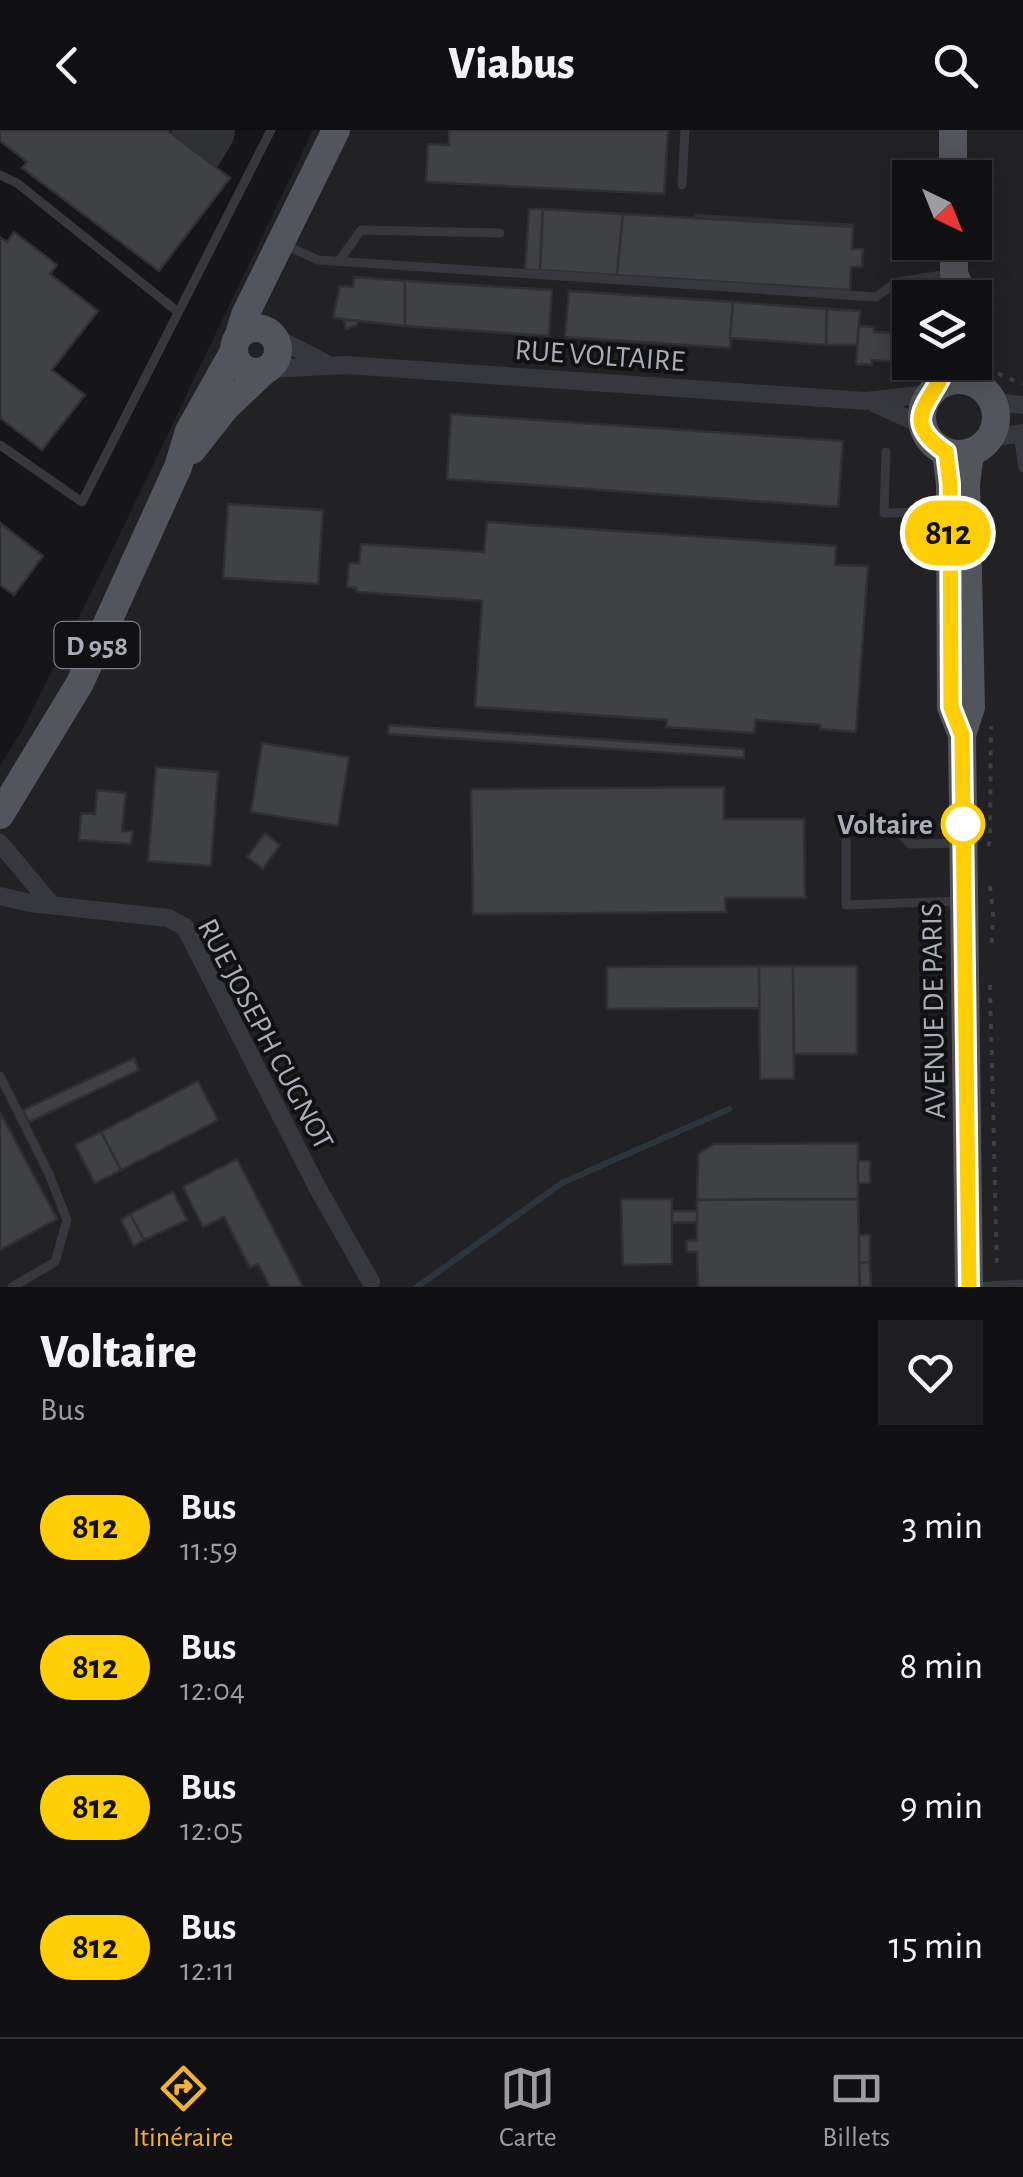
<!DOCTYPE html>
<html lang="fr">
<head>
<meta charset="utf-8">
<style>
	:root { --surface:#101012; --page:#1e1e20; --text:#f1f3f6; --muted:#9c9d9f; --line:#303032; --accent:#f2b134 }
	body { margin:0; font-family:"Alegreya Sans",sans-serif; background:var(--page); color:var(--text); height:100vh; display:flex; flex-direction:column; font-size:38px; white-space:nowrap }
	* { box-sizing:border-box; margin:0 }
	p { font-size:32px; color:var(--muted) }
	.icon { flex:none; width:55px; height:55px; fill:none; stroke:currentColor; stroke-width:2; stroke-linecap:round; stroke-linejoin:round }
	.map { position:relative; height:1157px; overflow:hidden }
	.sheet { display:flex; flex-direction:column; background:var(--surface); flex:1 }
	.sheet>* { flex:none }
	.badge { padding:0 20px; border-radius:32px; font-size:35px; line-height:65px }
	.needle { width:65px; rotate:137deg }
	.tools { position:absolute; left:892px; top:30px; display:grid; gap:20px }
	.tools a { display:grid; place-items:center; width:100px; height:100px; border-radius:0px; background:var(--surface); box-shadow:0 5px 25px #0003,0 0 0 2px var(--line); font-size:50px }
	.map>.badge { position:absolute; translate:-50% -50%; box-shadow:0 0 0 5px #fff }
	.round { display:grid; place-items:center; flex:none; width:105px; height:105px; border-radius:0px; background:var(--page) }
	.overview { display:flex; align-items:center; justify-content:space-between; height:170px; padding:0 40px }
	h1 { font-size:48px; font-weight:800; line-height:75px }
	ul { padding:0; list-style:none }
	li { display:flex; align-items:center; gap:30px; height:140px; padding:0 40px }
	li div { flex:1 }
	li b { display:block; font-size:38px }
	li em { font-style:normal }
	li .badge { min-width:110px; font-weight:700; text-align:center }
	header { display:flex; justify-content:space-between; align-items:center; height:130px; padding:0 40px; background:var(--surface); font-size:45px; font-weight:800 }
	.menu { display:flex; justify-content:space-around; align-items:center; height:140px; border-top:2px solid var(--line); background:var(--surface); font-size:28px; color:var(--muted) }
	.menu a { display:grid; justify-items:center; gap:5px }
	.menu .on { color:var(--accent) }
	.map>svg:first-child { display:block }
	.built { fill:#222225; fill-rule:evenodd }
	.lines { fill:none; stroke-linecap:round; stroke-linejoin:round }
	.stream { stroke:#2c353c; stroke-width:6 }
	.taxiway { stroke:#303135; stroke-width:58 }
	.building { fill:#404145; stroke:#303034; stroke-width:2.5 }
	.path { stroke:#3d3f44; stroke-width:4; stroke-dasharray:5 8; stroke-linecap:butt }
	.lane { stroke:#37383d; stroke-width:9 }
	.street { stroke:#37383d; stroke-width:18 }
	.primary { stroke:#53555c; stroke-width:28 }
	.line-casing { stroke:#fff; stroke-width:22 }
	.line { stroke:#ffce05; stroke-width:15 }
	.stop-dot { fill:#fff; stroke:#ffce05; stroke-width:5 }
	.labels { text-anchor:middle; stroke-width:8; stroke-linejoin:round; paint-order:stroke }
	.shield { fill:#111113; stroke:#7b7e86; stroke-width:2.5 }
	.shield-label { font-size:28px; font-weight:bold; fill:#a8adb8 }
	.street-label { font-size:30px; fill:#a8adb8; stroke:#111113 }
	.stop-label { font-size:30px; font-weight:bold; fill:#a8adb8; stroke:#111113; text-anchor:end }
</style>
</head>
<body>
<header><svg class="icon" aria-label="back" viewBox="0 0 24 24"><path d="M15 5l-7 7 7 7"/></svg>Viabus<svg class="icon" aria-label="search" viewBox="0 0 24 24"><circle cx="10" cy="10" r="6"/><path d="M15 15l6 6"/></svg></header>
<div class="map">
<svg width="1023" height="1157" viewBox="0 0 1023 1157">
	<rect width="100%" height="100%" fill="#161618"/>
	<path class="built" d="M313,0h710v1157h-1023v-521l24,-39 86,-172zM910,48h65v64h-65zM910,168h65v64h-65z"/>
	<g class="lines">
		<path class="stream" d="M417,1157l145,-104 167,-74"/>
		<path class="taxiway" d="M194,20l12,-20"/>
	</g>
	<g class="building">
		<path d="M0,0h167l63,48 -71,93 -137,-103 5,-6 -27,-21z"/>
		<path d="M449,0h219l-4,64 -238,-12 2,-38 21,1z"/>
		<path d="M529,79h14l-3,61h-15z"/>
		<path d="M543,79l80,5 -6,61 -77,-5z"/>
		<path d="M623,84l230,13 -1,22h11l-1,18h-11l-1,23 -233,-15z"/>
		<path d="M696,85l158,10 -158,-7z"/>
		<path d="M14,102l43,33 -7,9 48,37 -46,59 33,25 -43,55 -42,-32v-181l7,5z"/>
		<path d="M354,147l51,4v45l-72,-8 7,-32 13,1z"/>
		<path d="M405,151l147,9 -3,46 -144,-10z"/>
		<path d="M569,161l164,11 -3,46 -165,-11z"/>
		<path d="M733,172l94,7 -1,36 -96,-7z"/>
		<path d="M827,179l33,2 -3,34h-31z"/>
		<path d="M344,190l14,1 -1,4 -11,4z"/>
		<path d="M859,196l15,1v5l27,1 -1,29 -28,-2v5l-16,-1z"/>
		<path d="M451,284l392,27 -5,66 -391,-28z"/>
		<path d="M228,374l95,6 -5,74 -95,-6z"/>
		<path d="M487,392l349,24 -1,19 33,1 -12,166 -36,-3v-4l-64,-5 -2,13 -88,-6 1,-7 -192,-13 7,-106 -125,-9 -1,-4 -9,-1 2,-24h10l2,-19 123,8z"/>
		<path d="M0,393l43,33 -29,39 -14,-10z"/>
		<path d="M389,595l355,24v9l-356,-24z"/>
		<path d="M262,613l87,14 -11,69 -87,-14z"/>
		<path d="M156,637l62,5 -7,94 -63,-5z"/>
		<path d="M724,657v32h80l1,79h-80l1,14 -253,2 -2,-125z"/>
		<path d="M97,660l29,3 -4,38h11l-2,13 -52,-4 2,-27 14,1z"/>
		<path d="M265,703l15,12 -17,24 -16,-12z"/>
		<path d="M759,836v42l-152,1v-42z"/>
		<path d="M759,836h34l1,113h-34z"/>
		<path d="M793,836h64v88h-63z"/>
		<path d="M134,928l5,12 -110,52 -6,-12z"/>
		<path d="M198,951l20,39 -97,50 -20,-38z"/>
		<path d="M0,982l57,107 -57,31z"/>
		<path d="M101,1002l20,38 -26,13 -20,-38z"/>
		<path d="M858,1013v56l-161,1 1,-46 16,-10z"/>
		<path d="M237,1029l59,114 7,14h-33l-12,-23 -8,4 -26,-51 -21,10 -20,-40z"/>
		<rect x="858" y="1031" width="12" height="22"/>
		<path d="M173,1062l14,28 -43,20 -14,-26z"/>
		<path d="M621,1069h51v65l-49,1z"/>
		<path d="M858,1069l2,88h-162l-1,-35h-10l-1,-11 11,-1v-40z"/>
		<path d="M672,1081h25v11l-25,1z"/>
		<path d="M130,1084l14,26 -10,6 -13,-26z"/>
		<path d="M859,1105h11v27l-11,1z"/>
		<path d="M870,1132l1,25h-11l-1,-24z"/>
	</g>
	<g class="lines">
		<g class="path">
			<path d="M982,196c0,34 5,48 41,57"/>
			<path d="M988,716l2,-5 1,-115"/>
			<path d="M990,756l3,28 -2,37"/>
			<path d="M990,855l7,285"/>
		</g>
		<g class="lane">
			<path d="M0,45l17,8 161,129"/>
			<path d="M682,55l3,-55"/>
			<path d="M285,115l33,15 558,37 21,-15 52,-8"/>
			<path d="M339,131l22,-31 139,3"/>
			<path d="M1018,304l5,34"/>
			<path d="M0,315l82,57 189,-372"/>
			<path d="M886,322l-2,61 61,-1"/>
			<path d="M960,771l-114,4v-86l44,3 20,22 50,-1"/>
			<path d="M0,946l49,98 18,46 -12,42 -43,25"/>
			<path d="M974,1157l49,-3"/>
		</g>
		<g class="street">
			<path d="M273,206l52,27"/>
			<path d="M268,239l78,-4 520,36 63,-7"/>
			<path d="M991,267l13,6 19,2"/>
			<path d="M876,274l46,21"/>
			<path d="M990,308l33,-5"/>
			<path d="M0,713l51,61"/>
			<path d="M0,766l30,7 138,15 17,9 132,260 54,95"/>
		</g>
		<g class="primary">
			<path d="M953,0v48"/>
			<path d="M954,112v32l11,24"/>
			<circle cx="256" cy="220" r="22"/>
			<path d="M239,205l6,-20 91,-185"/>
			<circle cx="959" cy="287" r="37"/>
			<path d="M192,320l33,-42 40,-38"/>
			<path d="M946,322l4,32 1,223 11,28"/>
			<path d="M0,685l80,-132 98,-216 11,-36 45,-80"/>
			<path d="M969,1157l-7,-552 9,-28 -5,-222 4,-33"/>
		</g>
	</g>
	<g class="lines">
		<g class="line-casing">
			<path id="line" d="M947,232c-9,38 -53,55 -1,90l4,32 1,223 11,28 7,552"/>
		</g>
		<use href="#line" class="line"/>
	</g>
	<circle class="stop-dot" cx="963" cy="694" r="20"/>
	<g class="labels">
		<rect class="shield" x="54.5" y="492" width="85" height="46" rx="8"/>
		<g class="shield-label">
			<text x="97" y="525">D 958</text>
		</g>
		<g class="street-label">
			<text transform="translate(600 225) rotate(4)" y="10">RUE VOLTAIRE</text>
			<text transform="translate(933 881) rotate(-91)" y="10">AVENUE DE PARIS</text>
			<text transform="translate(266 904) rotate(62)" y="10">RUE JOSEPH CUGNOT</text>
		</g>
		<g class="stop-label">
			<text x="933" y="704">Voltaire</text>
		</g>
	</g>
</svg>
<div class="tools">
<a><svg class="needle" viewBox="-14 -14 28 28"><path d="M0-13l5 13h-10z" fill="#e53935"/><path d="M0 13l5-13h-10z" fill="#9c9d9f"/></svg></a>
<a><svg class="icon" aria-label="layers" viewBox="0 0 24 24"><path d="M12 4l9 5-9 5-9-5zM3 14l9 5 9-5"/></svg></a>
</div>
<b class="badge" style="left:948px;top:403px;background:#ffce05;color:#111">812</b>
</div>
<section class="sheet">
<div class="overview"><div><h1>Voltaire</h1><p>Bus</p></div><a class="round"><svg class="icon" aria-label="heart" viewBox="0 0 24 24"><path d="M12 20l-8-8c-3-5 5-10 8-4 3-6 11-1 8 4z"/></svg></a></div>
<ul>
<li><span class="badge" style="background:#ffce05;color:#111">812</span><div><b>Bus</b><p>11:59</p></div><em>3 min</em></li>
<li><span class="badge" style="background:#ffce05;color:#111">812</span><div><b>Bus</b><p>12:04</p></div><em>8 min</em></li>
<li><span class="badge" style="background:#ffce05;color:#111">812</span><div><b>Bus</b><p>12:05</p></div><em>9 min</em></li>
<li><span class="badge" style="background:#ffce05;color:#111">812</span><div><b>Bus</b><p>12:11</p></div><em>15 min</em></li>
</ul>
</section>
<nav class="menu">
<a class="on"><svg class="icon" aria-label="directions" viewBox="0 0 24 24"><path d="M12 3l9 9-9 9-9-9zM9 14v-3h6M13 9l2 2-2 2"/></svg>Itinéraire</a>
<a><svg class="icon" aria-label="map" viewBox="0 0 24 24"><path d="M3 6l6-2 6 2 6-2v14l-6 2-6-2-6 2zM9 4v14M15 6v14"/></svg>Carte</a>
<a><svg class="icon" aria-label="tickets" viewBox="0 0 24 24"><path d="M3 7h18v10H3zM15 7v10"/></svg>Billets</a>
</nav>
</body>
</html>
